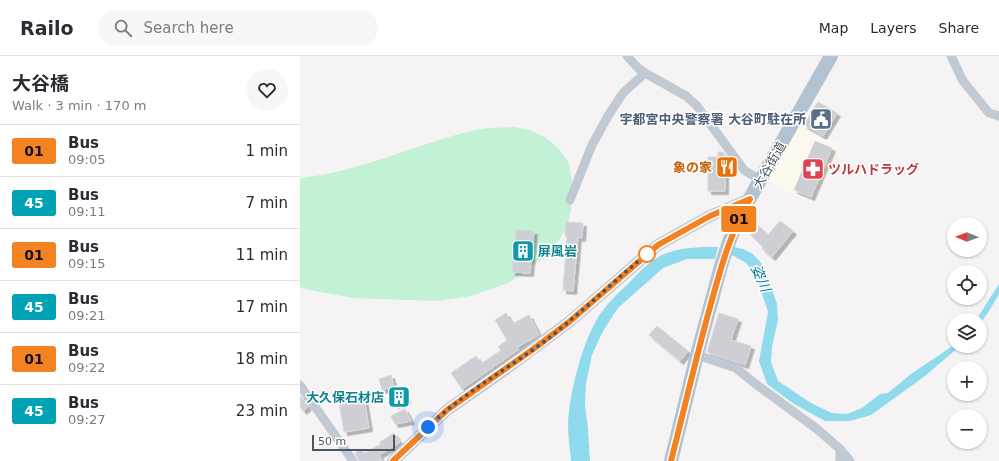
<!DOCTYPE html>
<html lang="en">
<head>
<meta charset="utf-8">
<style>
	:root { --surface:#fff; --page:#f7f7f7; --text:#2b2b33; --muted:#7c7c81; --line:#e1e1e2 }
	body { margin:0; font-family:"DejaVu Sans","Noto Sans JP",sans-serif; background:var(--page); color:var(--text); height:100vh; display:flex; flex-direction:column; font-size:15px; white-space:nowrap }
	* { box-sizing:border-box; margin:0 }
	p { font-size:13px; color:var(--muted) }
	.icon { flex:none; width:22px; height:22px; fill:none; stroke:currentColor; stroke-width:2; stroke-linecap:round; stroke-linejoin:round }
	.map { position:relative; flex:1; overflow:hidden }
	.sheet { display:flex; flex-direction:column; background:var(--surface); width:300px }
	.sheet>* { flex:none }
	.badge { padding:0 8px; border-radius:3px; font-size:14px; line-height:26px }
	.needle { width:26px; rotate:271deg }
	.buttons { position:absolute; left:647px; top:161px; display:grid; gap:8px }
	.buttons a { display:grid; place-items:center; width:40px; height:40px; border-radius:50%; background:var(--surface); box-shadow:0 1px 3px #0004; font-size:20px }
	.scale { position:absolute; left:12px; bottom:10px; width:83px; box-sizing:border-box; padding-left:4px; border:2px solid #4a5661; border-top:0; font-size:11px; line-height:14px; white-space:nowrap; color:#4a5661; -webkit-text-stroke:3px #fff; paint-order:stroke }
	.you { position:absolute; width:20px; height:20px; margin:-10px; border:3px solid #fff; border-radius:50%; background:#1a73e8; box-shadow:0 0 0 6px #1a73e833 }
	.map>.badge { position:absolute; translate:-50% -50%; box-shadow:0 0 0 2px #fff }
	.round { display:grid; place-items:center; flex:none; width:42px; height:42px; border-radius:21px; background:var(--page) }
	.overview { display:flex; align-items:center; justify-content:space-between; height:68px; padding:0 12px }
	h1 { font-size:19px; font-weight:700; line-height:30px }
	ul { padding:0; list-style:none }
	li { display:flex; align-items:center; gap:12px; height:52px; padding:0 12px; border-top:1px solid var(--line) }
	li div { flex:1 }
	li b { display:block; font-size:15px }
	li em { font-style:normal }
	li .badge { min-width:44px; font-weight:700; text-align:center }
	header { display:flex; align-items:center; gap:24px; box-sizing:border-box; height:56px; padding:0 20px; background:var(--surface); border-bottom:1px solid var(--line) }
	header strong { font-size:19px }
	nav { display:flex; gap:22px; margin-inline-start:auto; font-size:14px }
	.search { width:280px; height:36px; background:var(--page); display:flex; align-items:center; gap:10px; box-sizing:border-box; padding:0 14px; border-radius:22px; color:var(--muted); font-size:15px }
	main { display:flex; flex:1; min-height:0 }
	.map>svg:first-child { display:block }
	.commercial { fill:#fdf9ef }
	.green { fill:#c3f1d5 }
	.water { fill:#90daee }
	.building { fill:#cdcfd5; stroke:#d7d9de; filter:url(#shadow) }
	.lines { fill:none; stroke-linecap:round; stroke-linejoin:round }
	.street { stroke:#c1cad2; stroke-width:9 }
	.secondary { stroke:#c1cbd6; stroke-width:12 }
	.primary { stroke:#b3c2d1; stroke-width:14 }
	.line-casing { stroke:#fff; stroke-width:9 }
	.line { stroke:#f58220; stroke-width:6 }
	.walk { stroke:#4a5661; stroke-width:4; stroke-dasharray:0 7.2 }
	.stop-dot { fill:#fff; stroke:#f58220; stroke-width:2 }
	.labels { text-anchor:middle; stroke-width:3; stroke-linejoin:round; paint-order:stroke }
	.service-label { font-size:13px; font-weight:bold; fill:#4e5e75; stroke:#fff; text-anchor:end }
	.street-label { font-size:13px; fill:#4a5661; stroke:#fff }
	.food-label { font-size:13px; font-weight:bold; fill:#c56008; stroke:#fff; text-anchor:end }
	.health-label { font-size:13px; font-weight:bold; fill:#be3a42; stroke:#fff; text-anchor:start }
	.culture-label { font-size:13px; font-weight:bold; fill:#0d838f; stroke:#fff; text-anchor:start }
	.water-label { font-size:14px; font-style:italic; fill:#0c7c9b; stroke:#fff }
</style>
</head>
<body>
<header>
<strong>Railo</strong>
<div class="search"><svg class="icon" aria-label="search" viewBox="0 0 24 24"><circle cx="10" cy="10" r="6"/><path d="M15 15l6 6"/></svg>Search here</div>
<nav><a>Map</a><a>Layers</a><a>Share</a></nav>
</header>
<main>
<section class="sheet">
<div class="overview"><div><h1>大谷橋</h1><p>Walk · 3 min · 170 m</p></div><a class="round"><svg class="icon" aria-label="heart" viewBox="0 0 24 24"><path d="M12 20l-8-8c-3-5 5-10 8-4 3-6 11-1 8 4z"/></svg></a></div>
<ul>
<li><span class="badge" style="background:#f58220;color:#111">01</span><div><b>Bus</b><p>09:05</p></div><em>1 min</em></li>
<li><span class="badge" style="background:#00a3b4;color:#fff">45</span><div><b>Bus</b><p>09:11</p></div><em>7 min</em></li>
<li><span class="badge" style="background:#f58220;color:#111">01</span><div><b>Bus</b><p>09:15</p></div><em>11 min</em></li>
<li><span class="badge" style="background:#00a3b4;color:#fff">45</span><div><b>Bus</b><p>09:21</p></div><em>17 min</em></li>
<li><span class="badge" style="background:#f58220;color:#111">01</span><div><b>Bus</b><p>09:22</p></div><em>18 min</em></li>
<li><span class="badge" style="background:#00a3b4;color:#fff">45</span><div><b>Bus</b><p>09:27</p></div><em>23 min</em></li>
</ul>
</section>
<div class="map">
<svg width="699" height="405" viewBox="0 0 699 405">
	<defs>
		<filter id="shadow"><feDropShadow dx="3.5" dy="3.5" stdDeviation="0" flood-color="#0004"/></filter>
	</defs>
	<rect width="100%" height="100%" fill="#f5f3f3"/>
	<path class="commercial" d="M499,70l41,18 -29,58 -43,-20z"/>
	<path class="green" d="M213,71l16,3 16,7 13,11 10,13 4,18 -1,30 -4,19 -18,26 -41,29 -37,13 -36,5 -82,-3 -53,-10v-110c61,-6 117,-35 176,-48 12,-3 25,-2 37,-3z"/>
	<g class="water">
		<path d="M418,191l-3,12h-28l-24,9 -45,40 -15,23 -11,24 -6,28 -1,21 3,26 2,31h-19c-1,-12 -3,-24 -3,-36 1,-32 15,-85 32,-111 8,-11 19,-22 29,-31 11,-12 25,-27 41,-31 15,-5 32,-5 48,-5z"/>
		<path d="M434,191l9,2 10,5 8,9 7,15 9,26 1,16 -6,27 -1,15 7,19 33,22 21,10 15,1 15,-6 18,-14 8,-1 23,-19 43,-29v1h6l-35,30 -54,39 -21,6h-25l-31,-17 -27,-20 -8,-23 9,-49 -12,-37 -10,-12 -14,-8z"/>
		<path d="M699,228v10l-10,17 -9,13v-4h-4z"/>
	</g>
	<g class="building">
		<path d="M518,46l19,11 -14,23 -19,-11z"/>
		<path d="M515,85l17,7 -21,49 -17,-7z"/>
		<path d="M418,96h5l4,6 1,13h-3v20h-17v-34h10z"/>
		<path d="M480,165l13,10 -21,26 -10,-8 1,-2 -14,-14 8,-9 11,11z"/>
		<path d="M266,166l17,1 -1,15 -4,-1 -5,54 -10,-1 4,-53 -2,-1z"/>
		<path d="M216,174l18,1 -4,42 -18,-1z"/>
		<path d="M206,257l6,11 17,-9 10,20 -22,12 2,2 -57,40 -11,-16 25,-17 5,8 20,-14 -3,-3 9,-7 -12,-20z"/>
		<path d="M419,257l19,6 -7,21 20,6 -6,19 -38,-13z"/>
		<path d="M357,270l31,25 -8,10 -31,-26z"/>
		<path d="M91,319l3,11 -12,4 -3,-11z"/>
		<path d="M103,334l4,10 -12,5 -4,-11z"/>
		<path d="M63,336l6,36 -25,4 -6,-36z"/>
		<path d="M0,339l8,12 -5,4 -3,-5z"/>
		<path d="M105,353l6,12 -16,3 -4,-8z"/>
		<path d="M94,377l6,9 -21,13 3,6h-23l-4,-8 7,-4 2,5 17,-10 -1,-2z"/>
	</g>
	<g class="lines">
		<g class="street">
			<path d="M327,0l11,12 7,5 41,23 11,10 47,64 16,10"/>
			<path d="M651,0l12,25 26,32 10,3"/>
			<path d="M270,144l22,-55 16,-29 15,-23 22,-20"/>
			<path d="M397,299l39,13 17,14 64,47 23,20 10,12"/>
			<path d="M0,329l53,76"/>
			<path d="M540,405v-12"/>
		</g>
		<path class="secondary" d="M93,405l54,-51 59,-41 63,-47 89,-77 52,-29 40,-17"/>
		<path class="primary" d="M371,405l26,-106 24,-89 8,-24 9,-23 93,-163"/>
	</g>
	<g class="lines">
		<g class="line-casing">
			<path id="line" d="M93,405l54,-51 85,-60 37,-28 89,-77 52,-29 40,-17c-21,36 -29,69 -40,108 -14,51 -26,103 -39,154"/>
		</g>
		<use href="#line" class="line"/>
		<path class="walk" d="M128,371c35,-34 78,-57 117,-86 36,-28 69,-60 104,-89l-2,2"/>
	</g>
	<defs>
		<g id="civic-square" transform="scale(1.15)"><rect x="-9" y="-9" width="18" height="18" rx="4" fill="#5c6f8a" stroke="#fff"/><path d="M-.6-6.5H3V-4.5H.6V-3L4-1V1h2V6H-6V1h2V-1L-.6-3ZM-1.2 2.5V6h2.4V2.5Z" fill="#fff"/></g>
		<g id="restaurant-square" transform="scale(1.15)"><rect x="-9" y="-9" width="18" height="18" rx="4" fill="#e8710a" stroke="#fff"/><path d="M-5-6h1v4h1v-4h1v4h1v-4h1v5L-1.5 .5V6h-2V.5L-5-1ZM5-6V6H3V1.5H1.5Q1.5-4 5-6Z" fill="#fff"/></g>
		<g id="pharmacy-square" transform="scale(1.15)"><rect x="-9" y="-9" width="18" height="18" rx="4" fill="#e0444e" stroke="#fff"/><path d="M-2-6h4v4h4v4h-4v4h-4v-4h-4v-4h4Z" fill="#fff"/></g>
		<g id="building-square" transform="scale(1.15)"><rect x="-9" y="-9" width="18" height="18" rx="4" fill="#0f9aa8" stroke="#fff"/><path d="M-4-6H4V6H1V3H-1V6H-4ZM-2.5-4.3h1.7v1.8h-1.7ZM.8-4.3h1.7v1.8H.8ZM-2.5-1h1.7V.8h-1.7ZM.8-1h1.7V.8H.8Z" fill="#fff"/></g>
	</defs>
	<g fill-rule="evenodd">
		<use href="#civic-square" x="521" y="63"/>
		<use href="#restaurant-square" x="427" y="111"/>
		<use href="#pharmacy-square" x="513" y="113"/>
		<use href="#building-square" x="223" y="195"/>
		<use href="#building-square" x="99" y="341"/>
	</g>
	<circle class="stop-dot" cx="347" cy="198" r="8"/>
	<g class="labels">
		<g class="service-label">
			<text x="506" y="68">宇都宮中央警察署 大谷町駐在所</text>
		</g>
		<g class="street-label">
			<text transform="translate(469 109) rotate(-60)" y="5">大谷街道</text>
		</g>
		<g class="food-label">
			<text x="412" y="116">象の家</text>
		</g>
		<g class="health-label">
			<text x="528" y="118">ツルハドラッグ</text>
		</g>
		<g class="culture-label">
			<text x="238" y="200">屏風岩</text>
			<text x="84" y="346" text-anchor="end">大久保石材店</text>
		</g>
		<g class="water-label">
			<text transform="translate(461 222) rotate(66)" y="5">姿川</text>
		</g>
	</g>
</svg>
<div class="buttons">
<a><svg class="needle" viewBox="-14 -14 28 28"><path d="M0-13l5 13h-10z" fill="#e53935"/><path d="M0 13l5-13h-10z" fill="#7c7c81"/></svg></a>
<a><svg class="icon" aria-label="locate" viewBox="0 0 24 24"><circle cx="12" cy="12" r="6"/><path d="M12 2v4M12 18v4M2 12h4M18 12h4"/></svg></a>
<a><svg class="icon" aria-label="layers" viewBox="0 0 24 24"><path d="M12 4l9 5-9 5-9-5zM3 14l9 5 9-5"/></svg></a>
<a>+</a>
<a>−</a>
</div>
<div class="scale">50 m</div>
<div class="you" style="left:128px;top:371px"></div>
<b class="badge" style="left:439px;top:163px;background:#f58220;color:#111">01</b>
</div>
</main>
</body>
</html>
